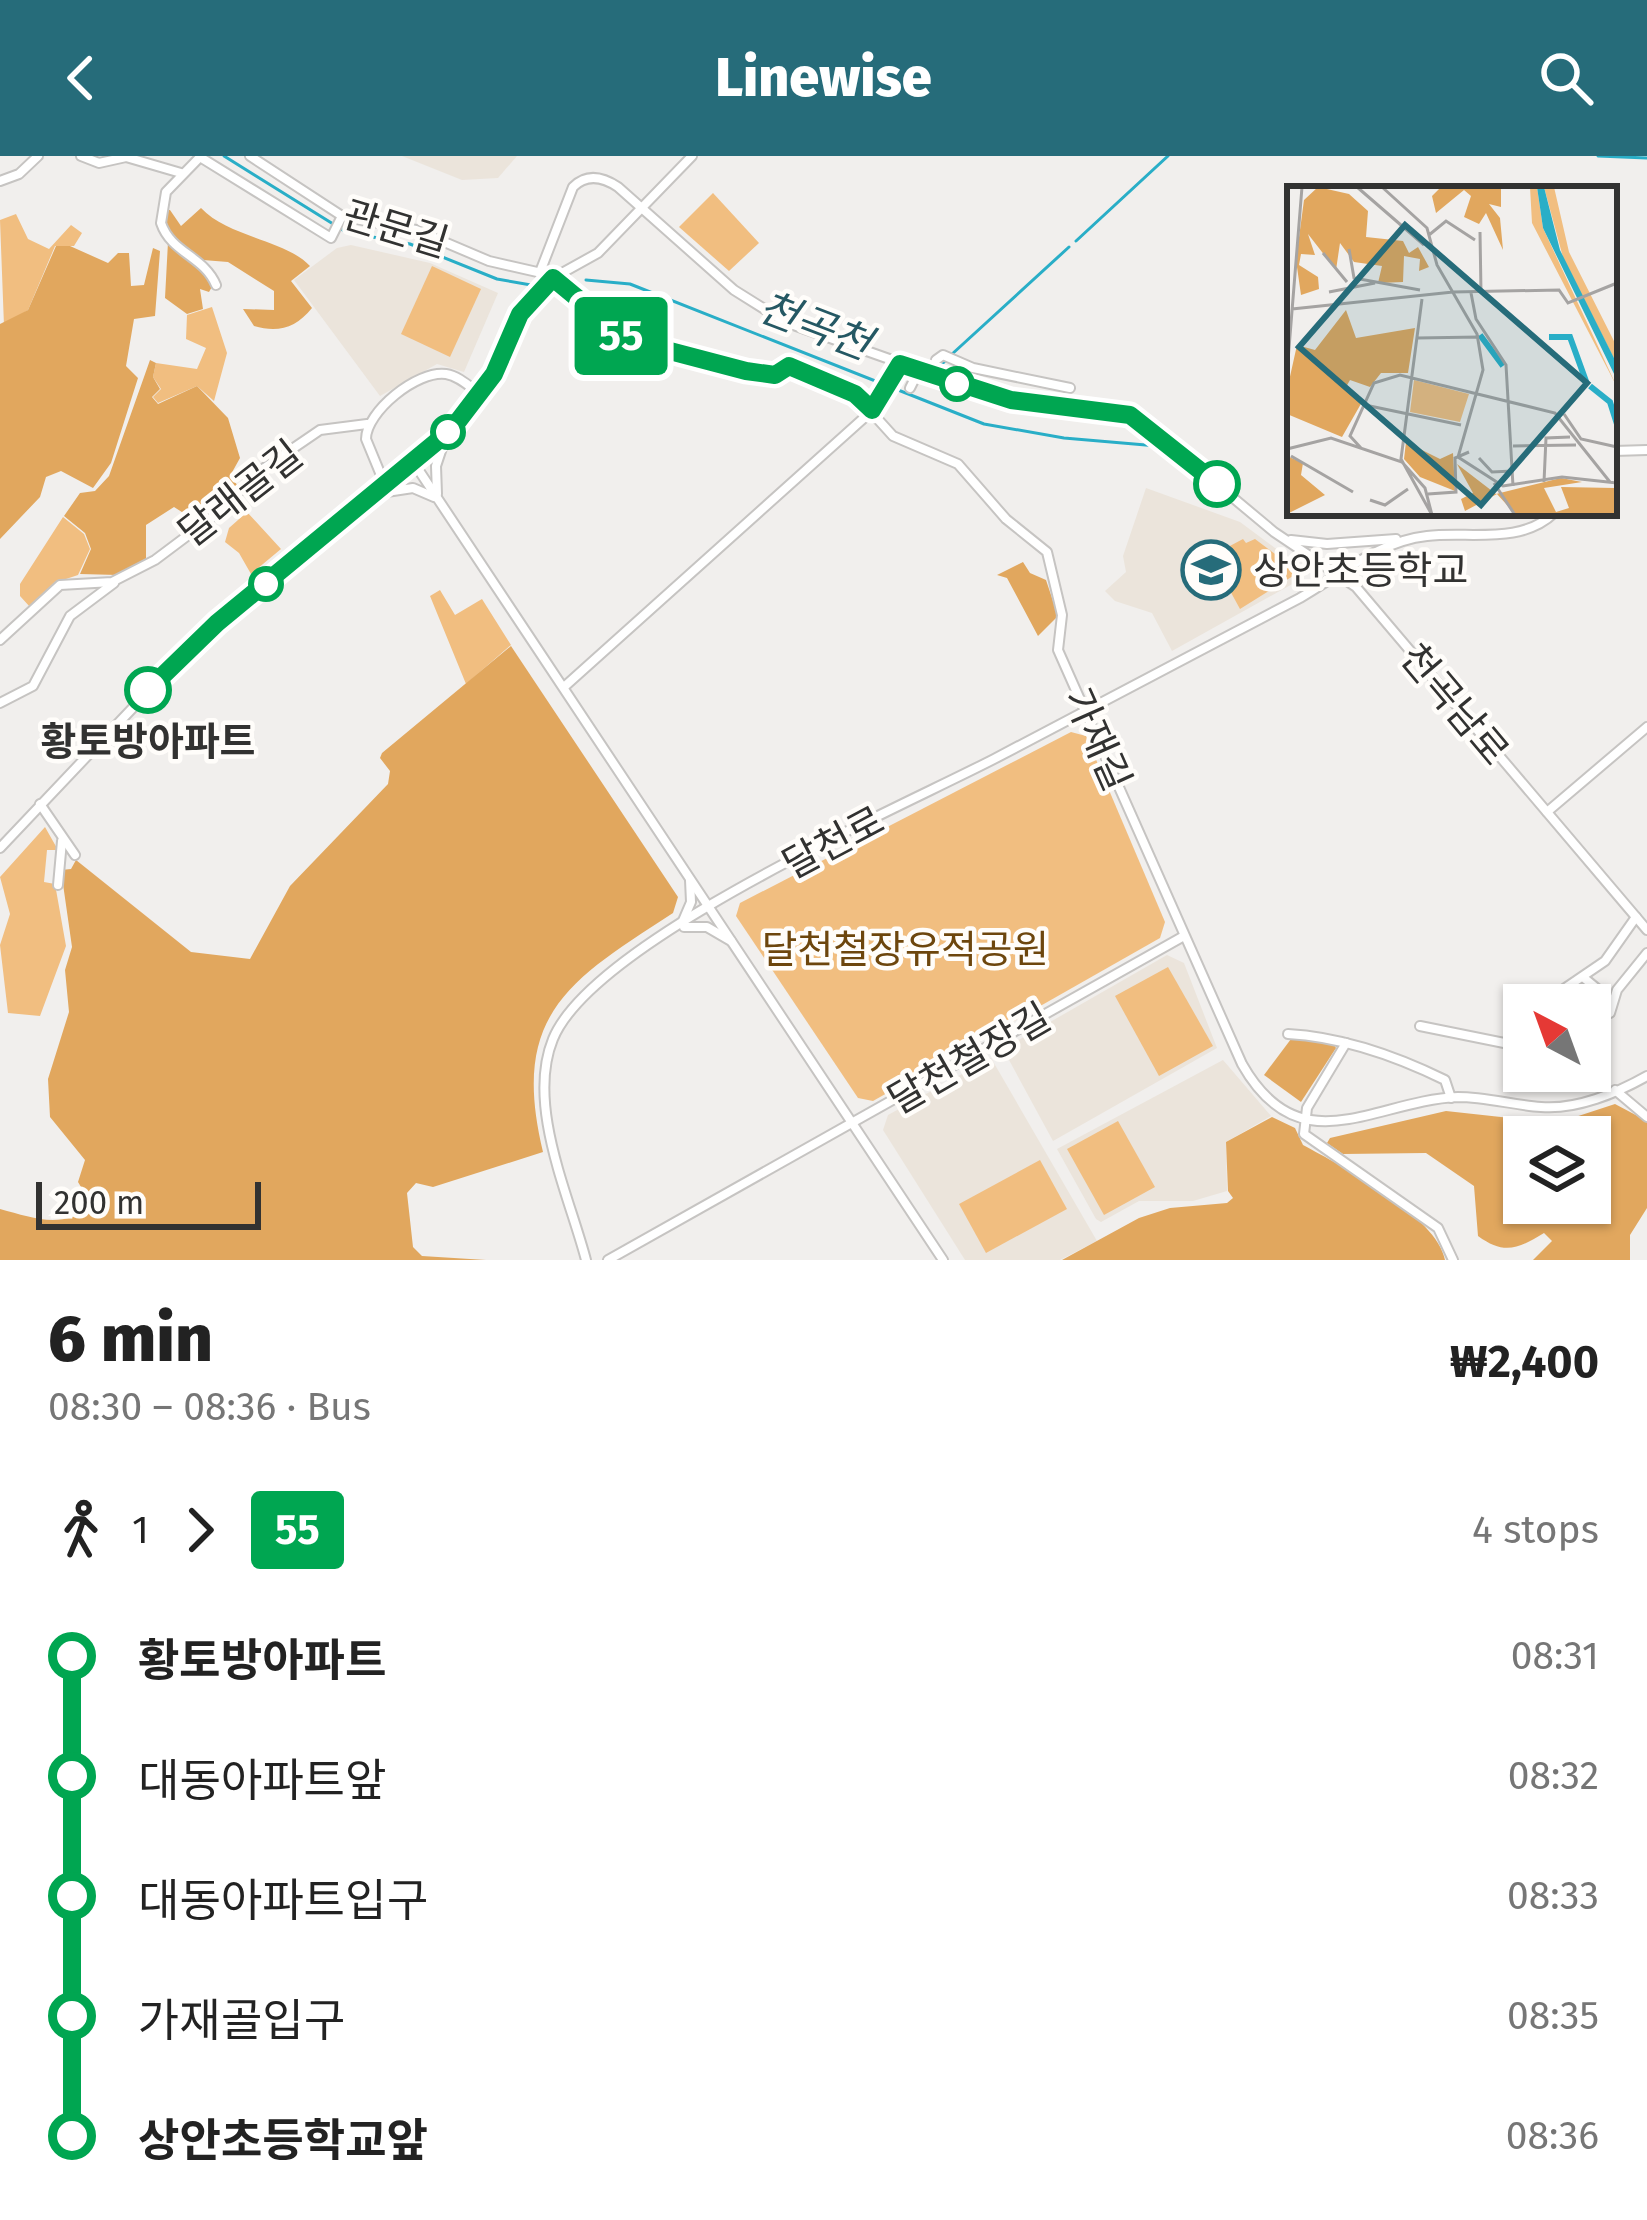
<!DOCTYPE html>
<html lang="en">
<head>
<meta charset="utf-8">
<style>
	:root { --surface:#fff; --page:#f2f2f2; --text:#222; --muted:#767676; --accent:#266c7a }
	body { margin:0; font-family:"Fira Sans","Noto Sans KR",sans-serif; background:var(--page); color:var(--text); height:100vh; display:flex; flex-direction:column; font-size:45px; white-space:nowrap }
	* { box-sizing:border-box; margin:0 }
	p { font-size:39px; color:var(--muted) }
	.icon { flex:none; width:66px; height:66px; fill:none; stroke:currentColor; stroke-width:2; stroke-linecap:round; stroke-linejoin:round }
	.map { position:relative; height:1104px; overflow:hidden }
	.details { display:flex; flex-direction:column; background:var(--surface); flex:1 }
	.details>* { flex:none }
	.badge { padding:0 24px; border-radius:9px; font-size:42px; line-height:78px }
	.needle { width:78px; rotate:319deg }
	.controls { position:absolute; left:1503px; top:828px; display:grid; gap:24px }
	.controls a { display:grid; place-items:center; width:108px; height:108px; border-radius:0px; background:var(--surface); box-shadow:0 3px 9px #0004; font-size:60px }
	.scale { position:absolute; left:36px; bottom:30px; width:225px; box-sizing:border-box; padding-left:12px; border:6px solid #323231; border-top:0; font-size:33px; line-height:42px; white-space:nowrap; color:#323231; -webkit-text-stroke:9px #fffdfa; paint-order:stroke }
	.map>.badge { position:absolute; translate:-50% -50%; box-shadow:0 0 0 6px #fff }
	.legs { display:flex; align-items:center; gap:18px; height:132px; padding:0 48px; font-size:39px }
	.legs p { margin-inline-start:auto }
	.headline { display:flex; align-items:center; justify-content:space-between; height:204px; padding:0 48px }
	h1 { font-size:66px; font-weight:800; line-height:90px }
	ul { padding:0 48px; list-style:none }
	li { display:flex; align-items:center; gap:42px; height:120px; font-size:45px }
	li i { display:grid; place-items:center; width:18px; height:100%; margin:0 15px; background:currentColor }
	li i::after { content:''; width:30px; height:30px; margin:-15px; border:9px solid; border-radius:50%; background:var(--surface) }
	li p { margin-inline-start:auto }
	li:first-child i { background:linear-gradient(#0000 50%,currentColor 0) }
	li:last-child i { background:linear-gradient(currentColor 50%,#0000 0) }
	header { display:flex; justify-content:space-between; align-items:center; height:156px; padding:0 48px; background:var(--accent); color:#fff; font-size:54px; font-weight:800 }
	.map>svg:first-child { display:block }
	.built { fill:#ebe4db }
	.green { fill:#f1be80 }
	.forest { fill:#e1a75e; fill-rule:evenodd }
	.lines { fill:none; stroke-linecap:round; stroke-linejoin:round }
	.stream { stroke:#29aec7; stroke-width:3 }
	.minor-tunnel { stroke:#cbc9c7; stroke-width:8; stroke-dasharray:8 4; stroke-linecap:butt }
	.minor-casing { stroke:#c6c4c2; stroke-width:12 }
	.minor { stroke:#fff; stroke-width:8 }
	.line-1-casing { stroke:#fff; stroke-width:27 }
	.line-1 { stroke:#00a651; stroke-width:18 }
	.stop-1-dot { fill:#fff; stroke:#00a651; stroke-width:6 }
	.labels { text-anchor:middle; stroke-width:9; stroke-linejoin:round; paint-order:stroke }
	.street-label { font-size:39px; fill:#323231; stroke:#fffdfa }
	.poi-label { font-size:39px; fill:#323231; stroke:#fffdfa; text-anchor:start }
	.stop-label { font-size:39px; font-weight:bold; fill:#323231; stroke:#fffdfa }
	.park-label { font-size:39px; fill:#6d460d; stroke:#fffdfa }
	.water-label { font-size:42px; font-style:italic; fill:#255863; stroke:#fffdfa }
	.inset-river { fill:none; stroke:#29aec7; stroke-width:6 }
	.inset-road { fill:none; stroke:#a5a3a2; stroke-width:3 }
	.view { fill:#266c7a; fill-opacity:0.15; stroke:#266c7a; stroke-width:6 }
	.inset-edge { fill:none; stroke:#323231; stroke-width:6 }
</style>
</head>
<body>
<header><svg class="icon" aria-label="back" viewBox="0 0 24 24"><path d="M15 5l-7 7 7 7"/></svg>Linewise<svg class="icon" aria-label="search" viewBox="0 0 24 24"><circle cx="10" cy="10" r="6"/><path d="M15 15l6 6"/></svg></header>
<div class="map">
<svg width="1647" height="1104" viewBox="0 0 1647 1104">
	<rect width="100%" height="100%" fill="#f1efed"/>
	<g class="built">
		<path d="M402,0h115l-19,22 -36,2z"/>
		<path d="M351,89l79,18 68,30 -34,79 -27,-8 -57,32 -86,-116 43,-32z"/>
		<path d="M1146,332l94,34 54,40 2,20 -124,69 -20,-38 -37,-12 -10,-10 21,-19 -3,-16z"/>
		<path d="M1167,799l17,8 33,85 -164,93 -50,-92z"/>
		<path d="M991,902l106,183 -37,19h-95l-82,-130 5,-15z"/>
		<path d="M1223,904l48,56 -45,26 1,49 -34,10h-54l-38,21 -5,-3 -39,-70z"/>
	</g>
	<g class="green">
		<path d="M713,37l46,50 -30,28 -50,-44z"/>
		<path d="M16,58l12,25 21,10 22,-24 11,8 -8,13h-19l-27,64 -24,16 -4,-106z"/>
		<path d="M432,110l49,23 -31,68 -49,-23z"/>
		<path d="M212,151l15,46 -13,48 -17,-15 -39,17 -5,-6 8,-8 -8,-12 3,-14 41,6 9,-21 -20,-9 1,-24z"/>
		<path d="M247,356l34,37 -30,25 -12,-21 -14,-11 4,-14z"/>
		<path d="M63,361l21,17 6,15 -12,26 -21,7 -27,25 -10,-11v-12z"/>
		<path d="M1243,383l3,4 9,-4 35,26 3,11 -53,33 -29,-53z"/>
		<path d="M440,434l15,25 27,-16 29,46 -45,39 -36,-88z"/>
		<path d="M1071,576l15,4 79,186 -5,16 -287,163 -15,-3 -122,-182 4,-13z"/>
		<path d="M45,671l13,23h-11l-3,32 11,2 11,62 -26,70 -32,-3 -8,-68 10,-31 -10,-37z"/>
		<path d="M1168,811l45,79 -54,30 -44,-80z"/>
		<path d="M1118,965l37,66 -51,28 -37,-66z"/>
		<path d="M1040,1004l27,49 -81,44 -27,-49z"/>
	</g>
	<g class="forest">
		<path d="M201,52c27,29 85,32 109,58l-19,15 21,27c-16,20 -34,25 -58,18l-11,-17 31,1v-19l-46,-29 -25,-2 -37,-28 -3,-22h7l11,16z"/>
		<path d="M168,86l30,20 15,23 -4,7 -9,-3 3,20 -16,5 -22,-16z"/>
		<path d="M56,90h14l38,17 10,-10h11l2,33 13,-1 9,-37 7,3 -5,65 -21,3 -8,47 12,12 -27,85 -18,25 -32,-17 -15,6 -6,20 -40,42v-215l28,-14z"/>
		<path d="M150,204l6,3 -3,14 7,12 -8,8 6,7 39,-18 31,32 12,40 -10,18 8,10 -42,35 -22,-14 -28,18v35l-28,15 -38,-1 11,-25 -6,-16 -21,-17 16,-23 15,-2 14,-15z"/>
		<path d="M1023,406l7,11 16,7 12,36 -20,20 -31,-58 -10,-3z"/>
		<path d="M511,490l167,251 -5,16c-105,68 -163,102 -130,239l-110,35 -17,-4 -9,10 6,54 9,9 64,4h-486v-51c34,9 63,21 92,-4l-14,-23 7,-22 -35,-43 -2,-38 21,-67 -4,-42 7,-23 -11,-77 10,-1 5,-9 115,92 59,7 40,-73 98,-102 2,-13 -10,-13 2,-5z"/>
		<path d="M1291,883l42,4 3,5 -35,54 -37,-27z"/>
		<path d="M1615,948l32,17v87l-17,27v25h-97l19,-19 -8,-8c-26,16 -40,22 -66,3l-4,-50 -48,-33 -83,1 -16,-11 3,-5 116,-27 111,12zM1524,981h66v66h-66z"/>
		<path d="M1272,961l23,11 8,17c39,21 134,71 142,115h-383l77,-42 31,-10 57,-5 6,-5 -5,-7 -2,-49z"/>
	</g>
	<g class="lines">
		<g class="stream">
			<path d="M224,0l122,76 64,12 87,35 34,6"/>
			<path d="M1598,0l49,2"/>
			<path d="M1076,85l92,-85"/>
			<path d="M586,124l44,4 354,140 80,14 105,9"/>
			<path d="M951,199l118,-108"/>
			<path d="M941,209l4,-4"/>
		</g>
		<path class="minor-tunnel" d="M914,224l22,-20"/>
		<g class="minor-casing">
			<g id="minor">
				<path d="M81,0l18,7 27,-6 55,16"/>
				<path d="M250,0l92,60 74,14 73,31 57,13 82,66 118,31 29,4 14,-9 66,28 38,42 65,28 48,55 41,33 15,63 -4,35 184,414c58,103 133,36 216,33 28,0 55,8 83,10 35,3 76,-14 106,-31"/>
				<path d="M200,1l131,81 11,-22"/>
				<path d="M200,1l-34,35 -5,31c10,30 43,33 55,62"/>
				<path d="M0,25l19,-7 19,-18"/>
				<path d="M540,116l33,-85c14,-14 30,-10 45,0l116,103 51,32 200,71 136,19 25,13 128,107 82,55 291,343"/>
				<path d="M936,204l7,-5 30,13 97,20"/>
				<path d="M910,232l4,-8"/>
				<path d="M1614,295l33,-1"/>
				<path d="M414,307l529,797"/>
				<path d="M385,329l-19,-46c0,-27 51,-69 80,-65 13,2 24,13 34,20"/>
				<path d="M380,337l33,-5 21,9"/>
				<path d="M437,338l-1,-28 9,-27"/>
				<path d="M1291,384l36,4 69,-5"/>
				<path d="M0,484l60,-55 52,-3 43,-22 68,-51 34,-36 63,-43 47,-6"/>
				<path d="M564,531l301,-270 35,-54"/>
				<path d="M0,547l33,-17 37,-70 44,-33"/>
				<path d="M40,648l35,51"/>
				<path d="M1547,656l100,-85"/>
				<path d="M0,692l199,-210 243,-199 45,-55 44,-86 22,-20 45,-25 94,-97"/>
				<path d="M58,729l4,-44"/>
				<path d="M682,767l9,-21 -1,-22"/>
				<path d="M684,771h23l24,14"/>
				<path d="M1584,822l28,23"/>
				<path d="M1558,837l47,-32 31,-44"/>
				<path d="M1590,864l20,-7 7,-23 30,-37"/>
				<path d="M1420,870l104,21"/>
				<path d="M1288,878c55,3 108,22 157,46l6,18"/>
				<path d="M1346,887l-39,65 -3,26 134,94 15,32"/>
				<path d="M1615,934l32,27"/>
				<path d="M586,1104c-17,-65 -60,-155 -33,-221 40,-98 342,-229 441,-280 102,-53 204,-107 306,-161 40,-23 79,-57 127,-62 41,-5 94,9 127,-23"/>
				<path d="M608,1104l576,-324"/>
			</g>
		</g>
		<use href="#minor" class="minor"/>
	</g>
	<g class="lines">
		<g class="line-1-casing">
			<path id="line-1" d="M148,534l69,-67 235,-194 42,-55 26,-60 33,-36 75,62 118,31 29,4 14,-9 66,28 17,16 28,-46 111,36 119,15 87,69"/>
		</g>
		<use href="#line-1" class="line-1"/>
	</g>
	<defs>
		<g id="school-ring" transform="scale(3)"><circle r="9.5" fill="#fffdfa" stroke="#266c7a" stroke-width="1.5"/><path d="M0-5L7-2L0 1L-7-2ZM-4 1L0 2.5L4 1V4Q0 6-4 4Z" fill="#266c7a"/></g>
	</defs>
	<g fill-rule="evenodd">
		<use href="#school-ring" x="1211" y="414"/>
	</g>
	<g class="stop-1-dot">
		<circle cx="957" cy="228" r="15"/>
		<circle cx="448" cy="276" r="15"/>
		<circle cx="1217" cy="328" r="21"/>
		<circle cx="266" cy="428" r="15"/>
		<circle cx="148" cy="534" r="21"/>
	</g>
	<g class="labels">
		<g class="street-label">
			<text transform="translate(396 72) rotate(17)" y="14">관문길</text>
			<text transform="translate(240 337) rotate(-38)" y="14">달래골길</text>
			<text transform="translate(1455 548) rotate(50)" y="14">천곡남로</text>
			<text transform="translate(1098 583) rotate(66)" y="14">가재길</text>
			<text transform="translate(833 686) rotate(-28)" y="14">달천로</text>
			<text transform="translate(969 902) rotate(-30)" y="14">달천철장길</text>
		</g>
		<g class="poi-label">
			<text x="1253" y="428">상안초등학교</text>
		</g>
		<g class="stop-label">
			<text x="148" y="599">황토방아파트</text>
		</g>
		<g class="park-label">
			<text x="905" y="807">달천철장유적공원</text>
		</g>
		<g class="water-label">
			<text transform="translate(815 169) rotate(21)" y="15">천곡천</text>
		</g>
	</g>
	<g transform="translate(1287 30)">
		<rect width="330" height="330" fill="#f1efed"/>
		<path d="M243,1h7l6,41 74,159 -85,-164zM257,1h10l15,65 48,95v17l-53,-103zM127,194l55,14 -9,28 -50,-10z" fill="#f1be80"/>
		<path d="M31,1l31,7 19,17 -2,26 37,4 6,12 9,-6 11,20 -10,4 1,-12 -16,-3 -1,26 -25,1 4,-17 -28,-4 -14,-19 -4,27 -28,-36 7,21 -14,-1 -2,11 19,12 1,12 -18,6 -5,-35 8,-60zM154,1h60v20l-12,-3 11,14 3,32 -17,-37 -7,11 -15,-7 7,-21 -7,-6 -28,23 -4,-17zM59,124l10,28 59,-10 -7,45h-27l-11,14 -20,-7 -4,7 16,15 -20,35 -55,-23v-24l10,-45 18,5zM119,256l34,17 13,-6 2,38 -35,-14 -16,-18zM0,270l16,7 -2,12 24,20 -38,19zM170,278l39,30 65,-16 21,4 -38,6 12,24 13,-4 -8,-21 54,1 2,27h-101l-19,-21 -32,17 -4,-12 12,-6z" fill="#e1a75e"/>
		<path d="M250,1h7l16,63 57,114v16l-74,-152z" fill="#29aec7"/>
		<path class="inset-river" d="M193,149l23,31M262,151h21l17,47M303,200l20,16 7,22"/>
		<path class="inset-road" d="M70,1l67,58M95,1l45,41 10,37 40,69 6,36 -25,87 45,29 59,-9 55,6M193,46l1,60M142,49l17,-14 29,19M62,63l5,29 66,12M36,67l24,29M42,106l46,-9M184,107l5,26 30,46 7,121M135,113l-21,160 31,56M5,123l161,-17 106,-2 9,13 49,-20M130,152l62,-1M0,187l15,-186M78,219l96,20M277,228l17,25 36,8M226,260l63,-1M74,262l-11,-12 24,-53 26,-8 155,38 55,69M0,263l44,-11 71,24 23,26 7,27M4,270l62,36M192,272l13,14 21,-1M257,296l2,-44 24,-1M207,297l21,32M141,308l28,-2 -1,-34 14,-6M83,314l15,5 23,-16"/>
		<path class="view" d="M118,39l182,158 -106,122 -182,-158z"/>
		<rect width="330" height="330" class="inset-edge"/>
	</g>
</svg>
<div class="controls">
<a><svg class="needle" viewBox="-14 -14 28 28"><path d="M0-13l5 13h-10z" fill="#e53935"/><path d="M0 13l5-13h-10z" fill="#767676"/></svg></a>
<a><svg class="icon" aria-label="layers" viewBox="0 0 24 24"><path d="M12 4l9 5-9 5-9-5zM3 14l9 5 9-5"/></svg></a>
</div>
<div class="scale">200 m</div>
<b class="badge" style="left:621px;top:180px;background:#00a651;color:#fff">55</b>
</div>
<section class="details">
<div class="headline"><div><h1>6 min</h1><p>08:30 – 08:36 · Bus</p></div><b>₩2,400</b></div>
<div class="legs"><svg class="icon" aria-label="walk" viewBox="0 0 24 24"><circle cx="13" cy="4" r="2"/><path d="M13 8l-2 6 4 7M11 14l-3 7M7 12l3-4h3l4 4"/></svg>1<svg class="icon" aria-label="forward" viewBox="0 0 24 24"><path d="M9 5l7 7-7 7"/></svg><b class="badge" style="background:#00a651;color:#fff">55</b><p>4 stops</p></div>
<ul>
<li><i style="color:#00a651"></i><b>황토방아파트</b><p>08:31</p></li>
<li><i style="color:#00a651"></i><span>대동아파트앞</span><p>08:32</p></li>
<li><i style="color:#00a651"></i><span>대동아파트입구</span><p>08:33</p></li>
<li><i style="color:#00a651"></i><span>가재골입구</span><p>08:35</p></li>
<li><i style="color:#00a651"></i><b>상안초등학교앞</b><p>08:36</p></li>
</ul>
</section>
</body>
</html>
